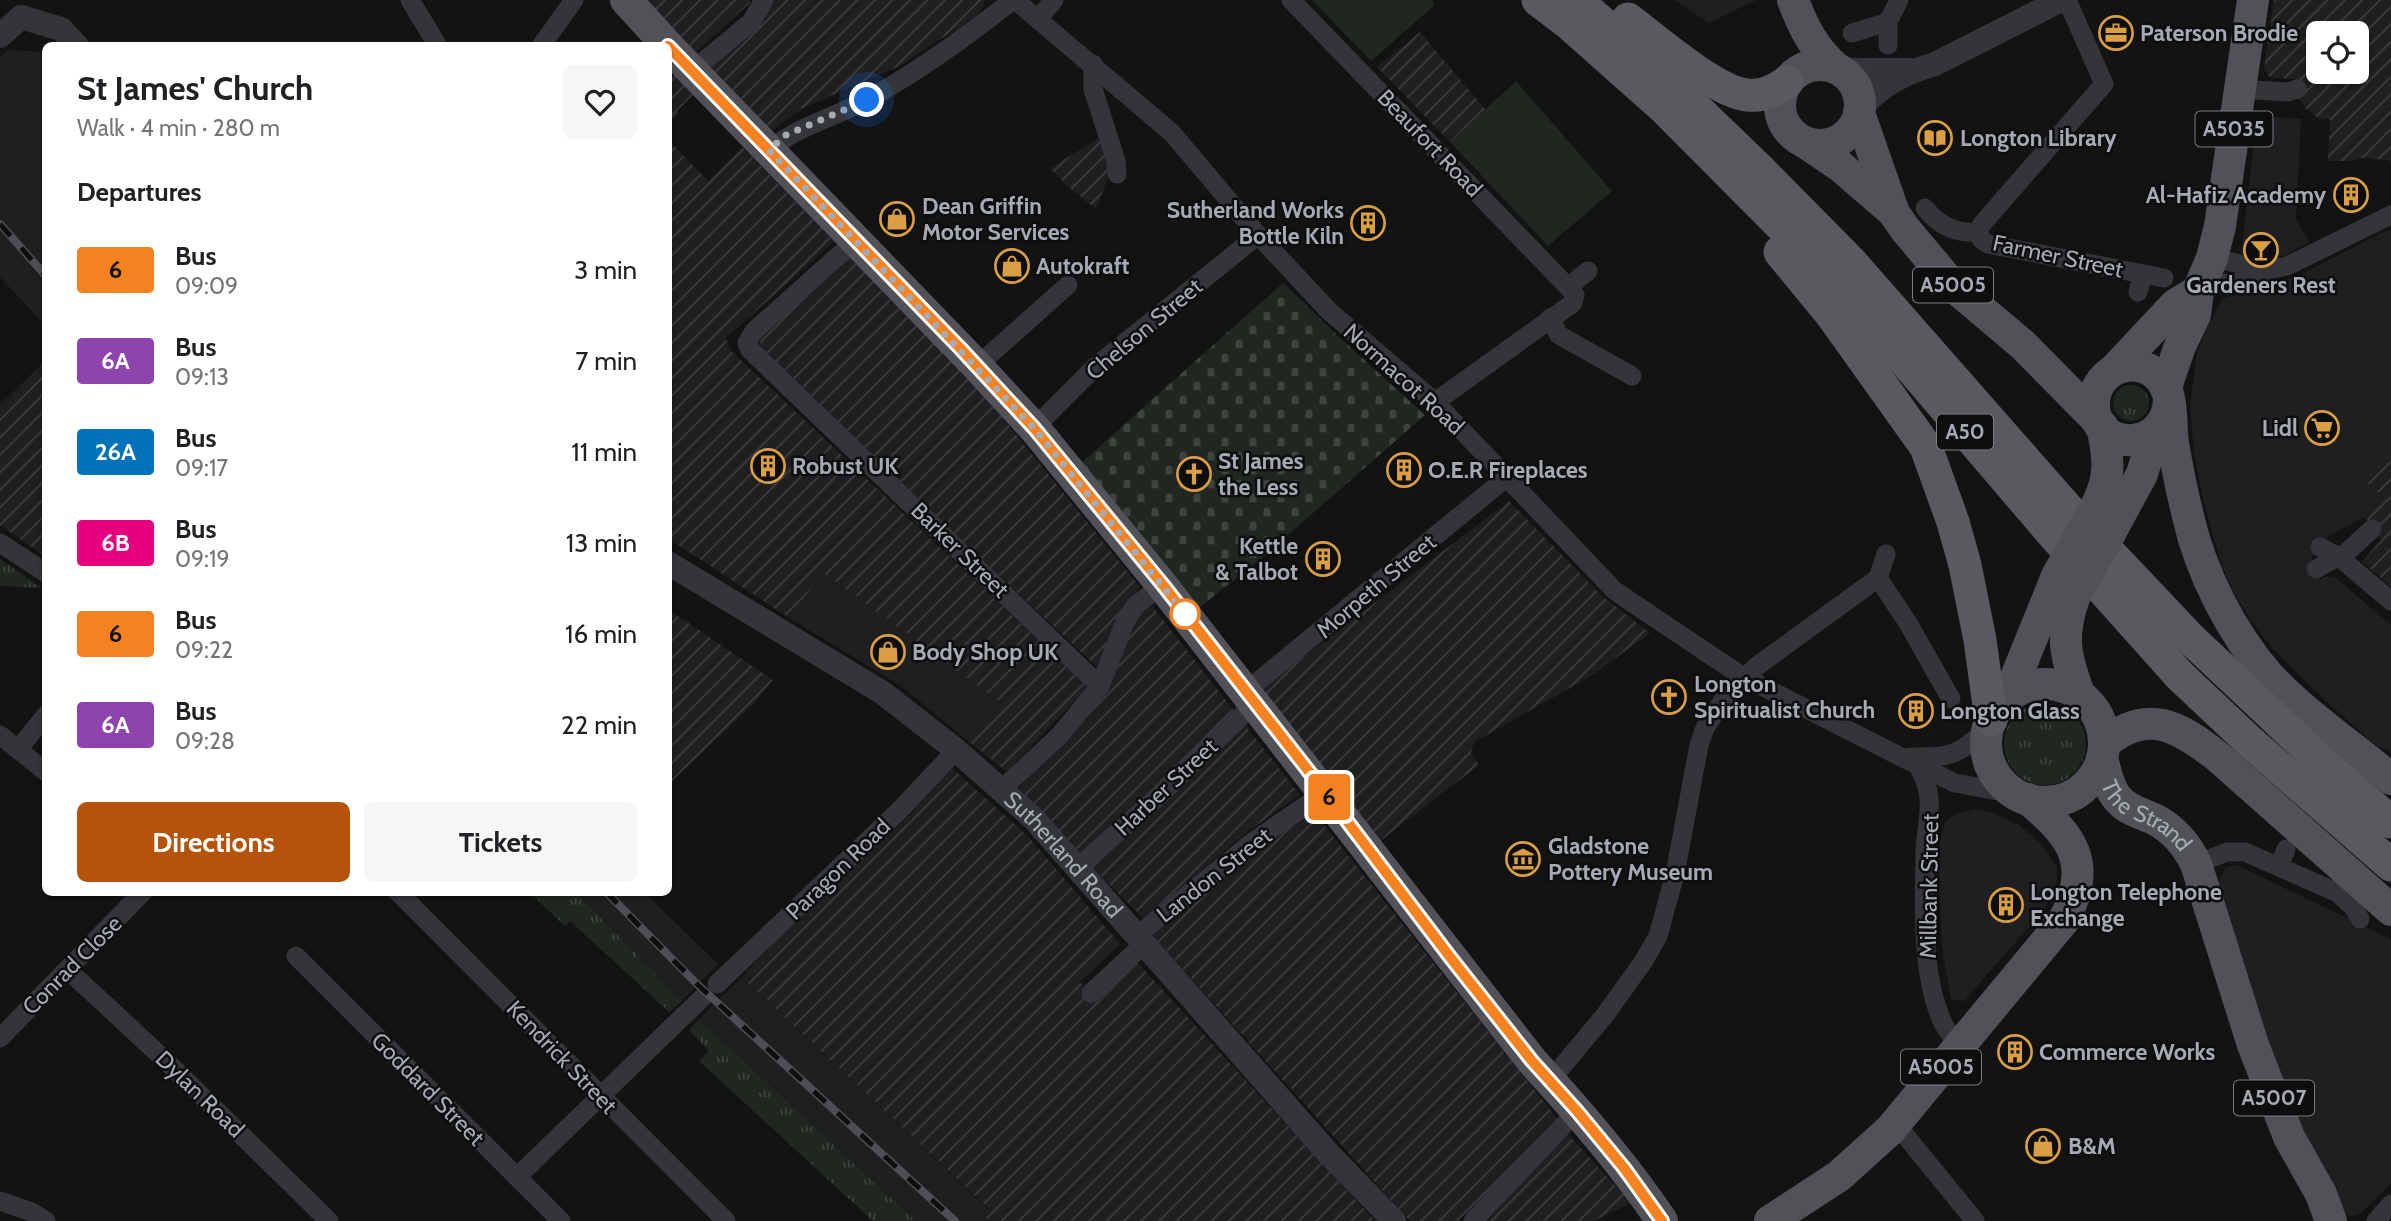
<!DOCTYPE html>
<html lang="en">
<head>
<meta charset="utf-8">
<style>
	:root { --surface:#fff; --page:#f6f6f6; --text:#202124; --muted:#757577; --accent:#b45309 }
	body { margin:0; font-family:Cabin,sans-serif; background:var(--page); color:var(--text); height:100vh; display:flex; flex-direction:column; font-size:26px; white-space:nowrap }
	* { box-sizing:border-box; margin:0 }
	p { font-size:23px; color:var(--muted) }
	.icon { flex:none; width:38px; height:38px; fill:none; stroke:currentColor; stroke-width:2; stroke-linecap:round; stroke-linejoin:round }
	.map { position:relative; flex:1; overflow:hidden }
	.details { position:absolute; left:42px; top:42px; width:630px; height:854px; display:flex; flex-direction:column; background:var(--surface); border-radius:10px; box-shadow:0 2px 5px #0004 }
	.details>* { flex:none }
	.badge { padding:0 14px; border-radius:5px; font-size:24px; line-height:46px }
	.fabs { position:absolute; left:2306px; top:21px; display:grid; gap:14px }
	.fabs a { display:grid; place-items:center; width:63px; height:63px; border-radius:10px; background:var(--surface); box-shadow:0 2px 5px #0004; font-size:35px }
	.you { position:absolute; width:35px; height:35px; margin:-18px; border:5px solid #fff; border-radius:50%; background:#1a73e8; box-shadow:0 0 0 10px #1a73e833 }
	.map>.badge { position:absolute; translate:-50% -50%; box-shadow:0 0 0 4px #fff }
	h2 { padding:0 35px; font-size:26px; line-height:63px }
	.round { display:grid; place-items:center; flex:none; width:74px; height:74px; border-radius:10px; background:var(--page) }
	.summary { display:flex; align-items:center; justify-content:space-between; height:119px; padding:0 35px }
	h1 { font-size:33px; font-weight:700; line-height:52px }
	.cta { display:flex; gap:14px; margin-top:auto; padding:14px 35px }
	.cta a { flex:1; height:80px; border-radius:10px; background:var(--accent); color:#fff; font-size:28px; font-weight:700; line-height:80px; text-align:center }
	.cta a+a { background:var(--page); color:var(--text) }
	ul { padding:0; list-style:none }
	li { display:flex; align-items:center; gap:21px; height:91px; padding:0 35px }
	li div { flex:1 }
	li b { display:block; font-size:26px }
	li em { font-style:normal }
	li .badge { min-width:77px; font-weight:700; text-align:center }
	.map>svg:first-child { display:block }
	.built { fill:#1f1f21 }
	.industrial { fill:url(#industrial-furrows); fill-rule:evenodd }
	.grass { fill:url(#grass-tufts) }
	.cemetery { fill:url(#cemetery-stones) }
	.pitch { fill:#202620 }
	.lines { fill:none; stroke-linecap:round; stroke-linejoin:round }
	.minor { stroke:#343539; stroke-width:19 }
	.tertiary { stroke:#343539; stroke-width:24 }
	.primary { stroke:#515257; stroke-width:32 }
	.trunk { stroke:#595a60; stroke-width:33 }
	.rail-casing { stroke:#4d4f53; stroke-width:8 }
	.rail { stroke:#0e0e0f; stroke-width:5; stroke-dasharray:16; stroke-linecap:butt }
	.primary-bridge { stroke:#515257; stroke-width:32 }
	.line-casing { stroke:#fff; stroke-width:16 }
	.line { stroke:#f58220; stroke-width:10 }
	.walk { stroke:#a6abb3; stroke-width:7; stroke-dasharray:0 12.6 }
	.stop-dot { fill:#fff; stroke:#f58220; stroke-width:3.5 }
	.labels { text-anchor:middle; stroke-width:5; stroke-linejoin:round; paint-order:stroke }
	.shield { fill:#0e0e0f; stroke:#787c82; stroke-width:2 }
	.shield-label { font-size:21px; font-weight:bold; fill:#a6abb3 }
	.poi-label { font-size:23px; font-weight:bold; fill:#a6abb3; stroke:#0e0e0f; text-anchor:start }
	.street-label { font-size:23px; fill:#a6abb3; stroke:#0e0e0f }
</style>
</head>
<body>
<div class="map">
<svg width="2391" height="1221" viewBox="0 0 2391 1221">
	<defs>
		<pattern id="industrial-furrows" width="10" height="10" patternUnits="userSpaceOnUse" patternTransform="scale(1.75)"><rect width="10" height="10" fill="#1f1f21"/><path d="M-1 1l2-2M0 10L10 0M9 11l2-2" fill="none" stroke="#3d3d3f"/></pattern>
		<pattern id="grass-tufts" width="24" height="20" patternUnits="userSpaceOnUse" patternTransform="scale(1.75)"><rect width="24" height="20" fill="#202620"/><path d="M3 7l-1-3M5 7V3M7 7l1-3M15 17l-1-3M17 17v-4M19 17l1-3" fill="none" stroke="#3d433e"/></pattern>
		<pattern id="cemetery-stones" width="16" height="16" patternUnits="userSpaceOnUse" patternTransform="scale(1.75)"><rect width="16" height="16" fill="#202620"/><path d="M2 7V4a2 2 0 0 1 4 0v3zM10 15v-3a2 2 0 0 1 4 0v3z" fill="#3d433e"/></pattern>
	</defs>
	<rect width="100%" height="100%" fill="#131314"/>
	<g class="built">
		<path d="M1675,0h81l-47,23z"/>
		<path d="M8,50l37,2v273l-45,-48v-220z"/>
		<path d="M2257,116l44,3 -5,101 14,22 -34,17 -35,-5z"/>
		<path d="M2391,230v215l-28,35 20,17 -18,20 -37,19 -16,22 8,22 6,-4 10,2 55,47v126l-16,-6 -63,-57 -40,-40 -20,-26 -17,-27 -13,-29 -20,-71 -8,-42 -4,-48 7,-52 10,-25 15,-29 78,-24 81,-42z"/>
		<path d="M823,571l178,132 -34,37 -66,-54 -112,-68z"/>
		<path d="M1975,809l18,4 26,12 21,18 17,24v12l-5,16 -9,16 -79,90 -13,-1 -9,-52 -4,-89 3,-23 4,-15 10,-7z"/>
		<path d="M2236,865l155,74v244l-31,31 -7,2 -17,-4 -80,-197 -39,-131 9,-17z"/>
		<path d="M577,893h68l73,71 -36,37z"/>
		<path d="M742,977l248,234 -6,5 6,5h-74l-217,-202z"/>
	</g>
	<g class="industrial">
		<path d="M646,0h103l1,3 -54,49z"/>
		<path d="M772,0h212v5l-9,15 -37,20 -36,25 -101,44 -32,24 -62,-64z"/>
		<path d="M2274,0h117v164l-3,-4 -28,-2 -8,3h-24l2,-42h-11l-14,-11 -6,-10 -4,-19 -25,-1 -6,-10zM2319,33h38v39h-38z"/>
		<path d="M1420,32l66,78 -36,32 -73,-75z"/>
		<path d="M669,67l25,27 -17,17 2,2 -10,11z"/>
		<path d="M1105,134l6,36 -15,39 -30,-24 -16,-17z"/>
		<path d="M668,139l40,42 34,-34 92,94 -108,97 4,12 358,337 -81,85 -40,-32 34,-37 -178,-131 -34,46 -120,-79z"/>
		<path d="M849,254l135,141 156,192 -16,20 -26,61 -334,-313 -5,-10 3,-9z"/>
		<path d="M45,361l1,193 -3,1 -43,-30v-120z"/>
		<path d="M2391,445v141l-29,-24 19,-22 -16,-23 18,-20 -20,-17z"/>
		<path d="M1509,501l92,94 49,38 -59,43 -117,66 -3,11 8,12 -100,77 -118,-153z"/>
		<path d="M1150,603l150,192 -52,36 -104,88 -128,-128 46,-48 73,-124z"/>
		<path d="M669,610l104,70 -19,23 -85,81z"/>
		<path d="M952,768l76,68 92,108 -40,38 14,17 43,-37 238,259h-385l-6,-5 6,-6 -248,-233 51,-57 115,-103z"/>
		<path d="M1312,810l248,312 -102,99h-48l-257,-285 101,-90z"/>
		<path d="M1567,1133l64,70 -37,18h-107z"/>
	</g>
	<g class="grass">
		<circle cx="2131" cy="403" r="18"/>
		<path d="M0,559l42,29 -42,-2z"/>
		<circle cx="2045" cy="744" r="41"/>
		<path d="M530,893h47l105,108 -13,11 -99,-91 -5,5z"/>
		<path d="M699,1019l217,202h-43l-174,-160 10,-10 -20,-21z"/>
	</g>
	<path class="cemetery" d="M1283,283l54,52 88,80 -162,142 -64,51 -117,-146z"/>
	<g class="pitch">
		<path d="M1312,0h120l3,5 -64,56z"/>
		<path d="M1516,81l96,110 -64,55 -98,-104z"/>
	</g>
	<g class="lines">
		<g class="minor">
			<path d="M410,0l28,46"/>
			<path d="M1015,0l157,133 86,102 71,76 106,91 180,189 125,84 159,81 56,27 64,12"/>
			<path d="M1291,0l277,287"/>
			<path d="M1038,19l16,-19"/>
			<path d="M1852,33l36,-11"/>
			<path d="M1888,45v-23l11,-22"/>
			<path d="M541,46l33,-46"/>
			<path d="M1093,64v25l23,72 1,13"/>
			<path d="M692,71l59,-49 13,-22"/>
			<path d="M2239,89l49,3 9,-3"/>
			<path d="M769,150c30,-25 68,-33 101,-52 51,-28 97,-62 143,-98"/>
			<path d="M1925,208c14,18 31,26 53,24"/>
			<path d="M1978,232l4,-8 122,-140 -37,-84"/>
			<path d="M1978,232l3,7 7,5 176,34"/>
			<path d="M856,240l-102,91 -7,12 3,7 350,336"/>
			<path d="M2212,258l56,12"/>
			<path d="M2201,282l17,2 22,-2 28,-12 19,-4 104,-51"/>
			<path d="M2138,292l5,-18"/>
			<path d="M1550,318l9,17 73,41"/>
			<path d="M977,366l91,-81"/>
			<path d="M1435,402l138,-99 2,-8 -7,-8 20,-16"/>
			<path d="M1034,428l61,-61 163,-132"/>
			<path d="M0,543l46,30"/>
			<path d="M2320,547l19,10 52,44"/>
			<path d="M2316,569l31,-17 25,-23"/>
			<path d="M1878,578l30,45 43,76"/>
			<path d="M1744,678l13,-12 121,-88 8,-24"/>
			<path d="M1245,692l261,-214"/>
			<path d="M0,735l46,37"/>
			<path d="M19,748l27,-33"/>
			<path d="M1910,757c42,1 48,-2 79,-30"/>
			<path d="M1917,764c21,36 9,52 8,89 -1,51 -4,124 18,170 4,8 11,15 16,22"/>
			<path d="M1002,789l57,-53 41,-50 25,-64 10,-16 27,-21"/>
			<path d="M2196,864l31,-12h18l93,41 15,14 7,12"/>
			<path d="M2279,867l7,-18"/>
			<path d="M1077,868l83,-73 94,-91"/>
			<path d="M398,892l328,329"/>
			<path d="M1138,935l113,-92 74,-51"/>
			<path d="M296,956l265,265"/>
			<path d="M68,970l98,91 163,160"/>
			<path d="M717,984l185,-176 54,-58"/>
			<path d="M1091,993l54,-50"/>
			<path d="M0,1038l143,-146"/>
			<path d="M1550,1081l55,-66 38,-53 15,-26 17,-62 24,-129 6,-17 35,-53"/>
			<path d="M1896,1124l79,97"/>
			<path d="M517,1177l186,-180"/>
			<path d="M0,1201l32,11 14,9"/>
			<path d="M1473,1221l104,-110"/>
			<path d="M2376,1221l15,-17"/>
		</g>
		<g class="tertiary">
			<path d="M21,17l40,12 16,17"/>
			<path d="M0,36l21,-19"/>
			<path d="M1839,70h71"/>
			<path d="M1859,111c20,-26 46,-38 76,-47l126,-64"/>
			<path id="s1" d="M668,563l215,130 73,57 78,69 294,334 66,68"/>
		</g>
		<g class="primary">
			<path d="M626,0l42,46"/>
			<path d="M1793,0c10,27 21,49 43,68"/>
			<path d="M668,46l309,320 57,62 128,157 370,476c47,51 92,103 130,160"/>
			<circle cx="1820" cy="105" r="40"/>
			<path d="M1859,113l35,100 11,16 47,56 71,60 75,76"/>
			<path d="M1803,141l37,25 51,44"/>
			<path d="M2115,369l60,-64 23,-14"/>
			<path d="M2166,387l14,-41 15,-31 3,-24 14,-33 8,-32 33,-226"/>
			<path d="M2169,399c-2,55 -76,53 -75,5 0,-36 46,-53 68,-23 12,17 8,43 11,62 4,24 9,49 15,73 12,55 44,118 81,160 33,36 84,71 122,103"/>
			<path d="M2092,514c19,-33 18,-52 10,-88"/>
			<path d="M2110,533l32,-59 12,-40"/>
			<path d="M2075,595c-15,41 -10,60 4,99"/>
			<circle cx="2045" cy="743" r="59"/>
			<path d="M2008,697l49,-121"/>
			<path d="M2104,744c43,-37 75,-18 114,13l173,153"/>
			<path id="s2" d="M2102,758c4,14 6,30 16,41 10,12 24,14 38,21 18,10 31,25 40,44l57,181 36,92 32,57 10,27"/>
			<path d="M1770,1221l69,-45 51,-46 174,-210c29,-58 9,-83 -36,-121"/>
		</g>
		<g class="trunk">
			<path d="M1538,0l29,22 98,87 175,176 212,248 128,143 69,65 142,124"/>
			<path d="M1576,0l75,65 111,107 88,89 216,246 125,132 136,128 64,55"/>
			<path d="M1628,19c27,20 87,73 119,76 15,2 28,-4 40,-13"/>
			<path d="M1780,252l51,62 95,133 27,75 12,43 15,75 11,80"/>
		</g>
		<g class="rail-casing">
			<g id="rail">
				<path d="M0,224l46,52"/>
				<path d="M606,892l92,93 257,236"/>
			</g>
		</g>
		<use href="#rail" class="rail"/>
		<g class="primary-bridge">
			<path d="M2057,576l35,-62"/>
			<path d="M2075,595l35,-62"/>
		</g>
	</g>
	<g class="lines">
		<g class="line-casing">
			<path id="line" d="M668,46l292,302 74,80 129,157 162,207 125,165 82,104 45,50 47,57 38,53"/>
		</g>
		<use href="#line" class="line"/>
		<path class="walk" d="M867,100l-81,35 -17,15 265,278 151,186"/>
	</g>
	<defs>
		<g id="office-ring" transform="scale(1.75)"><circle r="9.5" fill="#0e0e0f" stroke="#da9f45" stroke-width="1.5"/><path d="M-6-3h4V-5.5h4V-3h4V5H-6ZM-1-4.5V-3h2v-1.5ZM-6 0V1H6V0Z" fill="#da9f45"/></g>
		<g id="library-ring" transform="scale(1.75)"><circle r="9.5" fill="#0e0e0f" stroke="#da9f45" stroke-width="1.5"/><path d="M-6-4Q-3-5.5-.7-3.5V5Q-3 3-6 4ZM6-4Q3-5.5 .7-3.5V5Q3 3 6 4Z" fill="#da9f45"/></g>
		<g id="building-ring" transform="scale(1.75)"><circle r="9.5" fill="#0e0e0f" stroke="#da9f45" stroke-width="1.5"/><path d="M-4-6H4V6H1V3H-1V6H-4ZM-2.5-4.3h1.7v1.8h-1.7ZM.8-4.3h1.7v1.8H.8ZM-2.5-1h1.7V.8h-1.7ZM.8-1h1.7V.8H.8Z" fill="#da9f45"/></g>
		<g id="shop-ring" transform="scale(1.75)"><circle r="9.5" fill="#0e0e0f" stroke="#da9f45" stroke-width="1.5"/><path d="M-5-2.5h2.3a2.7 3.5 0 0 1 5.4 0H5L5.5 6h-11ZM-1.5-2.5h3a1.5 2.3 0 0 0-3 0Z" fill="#da9f45"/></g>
		<g id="bar-ring" transform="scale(1.75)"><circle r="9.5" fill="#0e0e0f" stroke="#da9f45" stroke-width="1.5"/><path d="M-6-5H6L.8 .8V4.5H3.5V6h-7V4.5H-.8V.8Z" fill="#da9f45"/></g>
		<g id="supermarket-ring" transform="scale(1.75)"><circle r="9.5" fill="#0e0e0f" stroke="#da9f45" stroke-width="1.5"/><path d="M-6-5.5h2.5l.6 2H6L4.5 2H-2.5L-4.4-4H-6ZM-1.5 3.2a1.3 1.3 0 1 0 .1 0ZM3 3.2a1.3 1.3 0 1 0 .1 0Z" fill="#da9f45"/></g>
		<g id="church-ring" transform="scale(1.75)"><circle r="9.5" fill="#0e0e0f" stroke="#da9f45" stroke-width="1.5"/><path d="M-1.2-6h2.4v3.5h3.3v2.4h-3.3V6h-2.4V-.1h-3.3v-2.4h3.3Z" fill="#da9f45"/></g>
		<g id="museum-ring" transform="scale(1.75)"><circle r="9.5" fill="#0e0e0f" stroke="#da9f45" stroke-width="1.5"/><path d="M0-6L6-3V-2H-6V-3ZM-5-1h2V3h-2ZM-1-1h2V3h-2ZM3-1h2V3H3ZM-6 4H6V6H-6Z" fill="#da9f45"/></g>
	</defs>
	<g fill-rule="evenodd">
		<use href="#office-ring" x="2116" y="33"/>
		<use href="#library-ring" x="1935" y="138"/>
		<use href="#building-ring" x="2351" y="195"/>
		<use href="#shop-ring" x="897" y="219"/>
		<use href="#building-ring" x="1368" y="223"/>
		<use href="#bar-ring" x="2261" y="250"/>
		<use href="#shop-ring" x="1012" y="266"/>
		<use href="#supermarket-ring" x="2322" y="428"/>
		<use href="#building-ring" x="768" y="466"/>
		<use href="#building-ring" x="1404" y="470"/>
		<use href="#church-ring" x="1194" y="474"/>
		<use href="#building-ring" x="1323" y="559"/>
		<use href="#shop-ring" x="888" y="652"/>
		<use href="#church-ring" x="1669" y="697"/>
		<use href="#building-ring" x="1916" y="711"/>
		<use href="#museum-ring" x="1523" y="859"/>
		<use href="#building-ring" x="2006" y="905"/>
		<use href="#building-ring" x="2015" y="1052"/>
		<use href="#shop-ring" x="2043" y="1146"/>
	</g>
	<circle class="stop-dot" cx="1185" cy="614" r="14"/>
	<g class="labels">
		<g class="shield">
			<rect x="2195.5" y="111.5" width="77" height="35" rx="5"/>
			<rect x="1913" y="267.5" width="80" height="35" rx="5"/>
			<rect x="1937" y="414.5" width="56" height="35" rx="5"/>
			<rect x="1901" y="1049.5" width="80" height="35" rx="5"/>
			<rect x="2234" y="1080.5" width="80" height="35" rx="5"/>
		</g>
		<g class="shield-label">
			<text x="2234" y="136">A5035</text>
			<text x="1953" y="292">A5005</text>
			<text x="1965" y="439">A50</text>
			<text x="1941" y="1074">A5005</text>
			<text x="2274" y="1105">A5007</text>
		</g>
		<g class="poi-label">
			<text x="2140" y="41">Paterson Brodie</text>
			<text x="1960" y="146">Longton Library</text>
			<text x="2326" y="203" text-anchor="end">Al-Hafiz Academy</text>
			<text x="922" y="214">Dean Griffin<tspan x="922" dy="26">Motor Services</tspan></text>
			<text x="1344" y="218" text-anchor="end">Sutherland Works<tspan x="1344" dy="26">Bottle Kiln</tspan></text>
			<text x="1036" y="274">Autokraft</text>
			<text x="2261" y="293" text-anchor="middle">Gardeners Rest</text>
			<text x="2298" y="436" text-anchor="end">Lidl</text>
			<text x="1218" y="469">St James<tspan x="1218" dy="26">the Less</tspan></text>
			<text x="792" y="474">Robust UK</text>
			<text x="1428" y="478">O.E.R Fireplaces</text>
			<text x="1298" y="554" text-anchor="end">Kettle<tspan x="1298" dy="26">&amp; Talbot</tspan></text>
			<text x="912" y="660">Body Shop UK</text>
			<text x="1694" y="692">Longton<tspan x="1694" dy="26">Spiritualist Church</tspan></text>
			<text x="1940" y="719">Longton Glass</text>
			<text x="1548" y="854">Gladstone<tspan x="1548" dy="26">Pottery Museum</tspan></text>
			<text x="2030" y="900">Longton Telephone<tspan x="2030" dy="26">Exchange</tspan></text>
			<text x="2039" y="1060">Commerce Works</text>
			<text x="2068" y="1154">B&amp;M</text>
		</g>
		<g class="street-label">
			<text transform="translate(1430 143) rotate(46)" y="8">Beaufort Road</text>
			<text transform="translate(2058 256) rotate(12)" y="8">Farmer Street</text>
			<text transform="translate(1144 329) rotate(-40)" y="8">Chelson Street</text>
			<text transform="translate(1404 379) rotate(42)" y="8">Normacot Road</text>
			<text transform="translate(960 550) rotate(44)" y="8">Barker Street</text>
			<text transform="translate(1376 586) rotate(-40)" y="8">Morpeth Street</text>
			<text transform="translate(1166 787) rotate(-43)" y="8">Harber Street</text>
			<text dy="8" stroke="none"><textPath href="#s2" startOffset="77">The Strand</textPath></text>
			<text dy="8" stroke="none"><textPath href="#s1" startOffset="494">Sutherland Road</textPath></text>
			<text transform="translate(838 869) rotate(-44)" y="8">Paragon Road</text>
			<text transform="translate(1214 875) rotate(-38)" y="8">Landon Street</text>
			<text transform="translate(1929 886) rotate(-89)" y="8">Millbank Street</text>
			<text transform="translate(72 965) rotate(-45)" y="8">Conrad Close</text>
			<text transform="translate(562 1057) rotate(46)" y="8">Kendrick Street</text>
			<text transform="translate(428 1089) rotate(45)" y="8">Goddard Street</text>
			<text transform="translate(200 1094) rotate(44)" y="8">Dylan Road</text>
		</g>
	</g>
</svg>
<div class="fabs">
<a><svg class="icon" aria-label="locate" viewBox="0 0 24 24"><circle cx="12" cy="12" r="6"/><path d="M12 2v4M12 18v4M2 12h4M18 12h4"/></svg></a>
</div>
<div class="you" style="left:867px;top:100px"></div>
<b class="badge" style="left:1329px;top:797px;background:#f58220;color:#111">6</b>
<section class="details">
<div class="summary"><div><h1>St James' Church</h1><p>Walk · 4 min · 280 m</p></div><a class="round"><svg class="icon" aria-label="heart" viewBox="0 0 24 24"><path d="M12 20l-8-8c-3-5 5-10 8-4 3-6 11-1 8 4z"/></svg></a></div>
<h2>Departures</h2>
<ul>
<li><span class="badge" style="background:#f58220;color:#111">6</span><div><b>Bus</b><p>09:09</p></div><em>3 min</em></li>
<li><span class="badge" style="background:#8e44ad;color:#fff">6A</span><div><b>Bus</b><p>09:13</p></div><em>7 min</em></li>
<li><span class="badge" style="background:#0072bc;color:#fff">26A</span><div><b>Bus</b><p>09:17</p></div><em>11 min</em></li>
<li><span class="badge" style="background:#e6007e;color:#fff">6B</span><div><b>Bus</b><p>09:19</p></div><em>13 min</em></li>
<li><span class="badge" style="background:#f58220;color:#111">6</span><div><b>Bus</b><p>09:22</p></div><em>16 min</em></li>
<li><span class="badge" style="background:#8e44ad;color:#fff">6A</span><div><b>Bus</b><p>09:28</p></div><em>22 min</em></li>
</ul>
<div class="cta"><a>Directions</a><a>Tickets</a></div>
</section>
</div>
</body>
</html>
